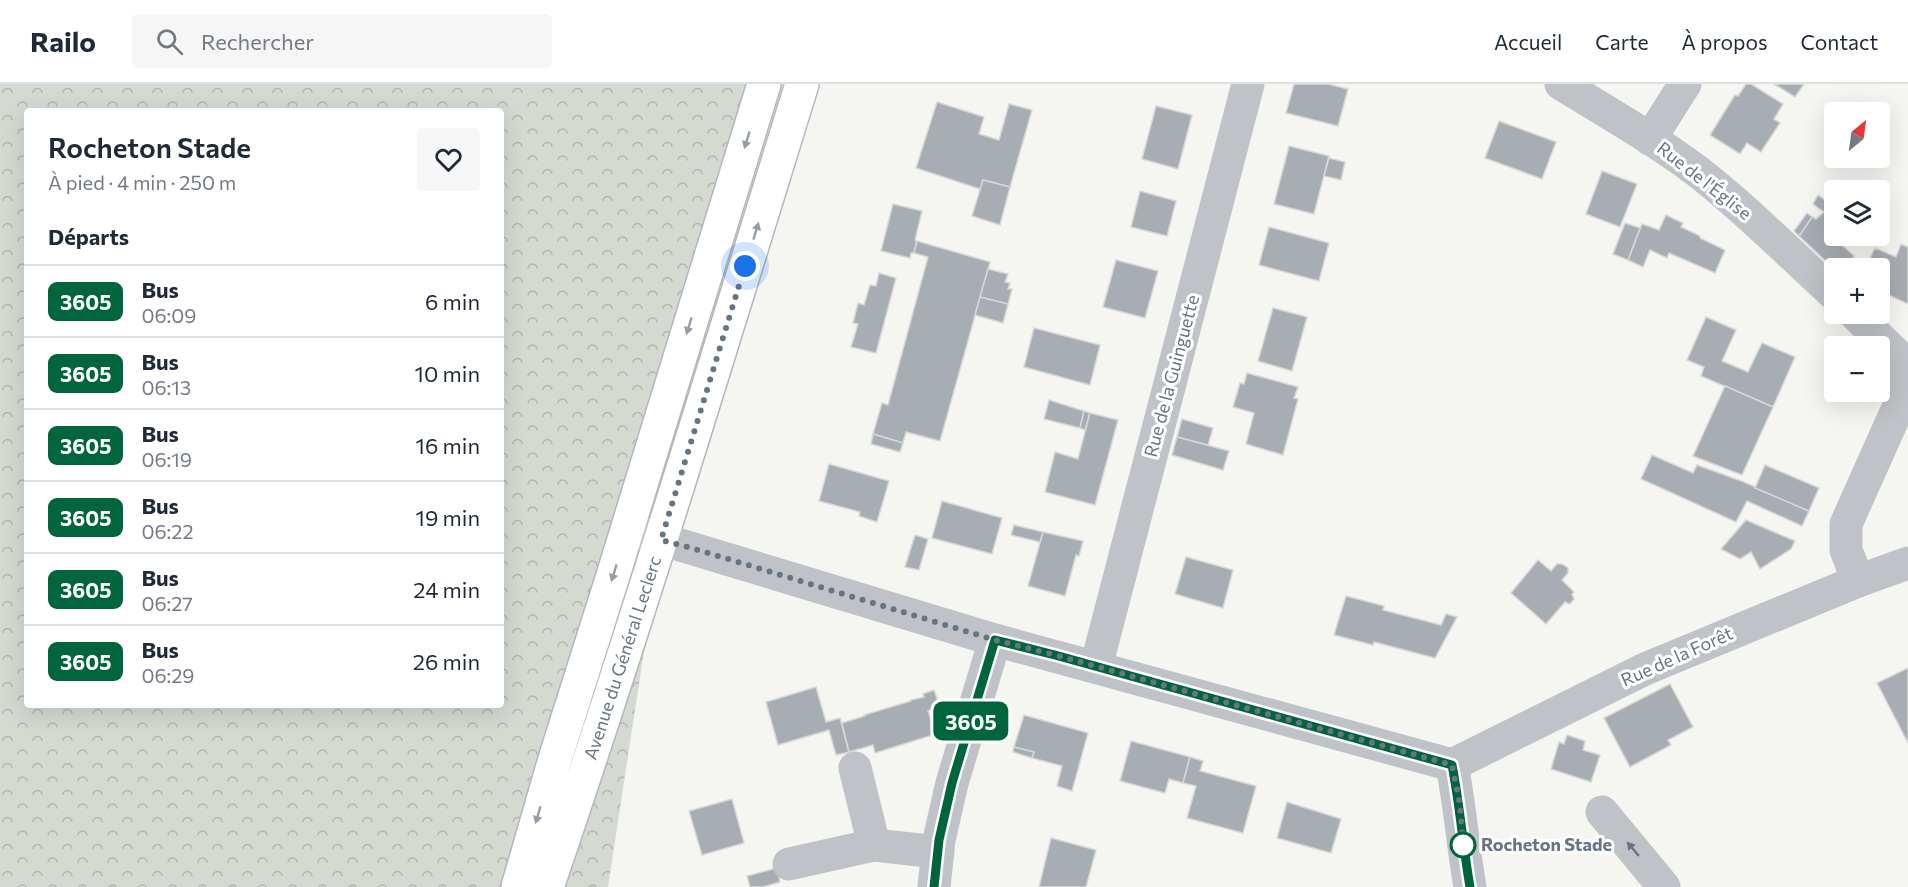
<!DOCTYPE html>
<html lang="fr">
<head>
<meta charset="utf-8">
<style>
	:root { --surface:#fff; --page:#f6f6f7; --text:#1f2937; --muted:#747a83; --line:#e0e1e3 }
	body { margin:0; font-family:Commissioner,sans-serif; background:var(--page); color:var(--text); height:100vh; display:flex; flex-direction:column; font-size:22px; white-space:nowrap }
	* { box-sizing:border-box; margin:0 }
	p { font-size:20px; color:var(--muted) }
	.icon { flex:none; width:33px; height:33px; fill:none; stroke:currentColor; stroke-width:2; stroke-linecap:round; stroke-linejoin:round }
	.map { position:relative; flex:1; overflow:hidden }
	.sheet { position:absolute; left:24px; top:24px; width:480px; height:600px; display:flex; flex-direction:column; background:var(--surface); border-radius:6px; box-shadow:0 6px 24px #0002 }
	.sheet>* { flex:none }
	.badge { padding:0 12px; border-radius:9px; font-size:21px; line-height:39px }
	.needle { width:39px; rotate:29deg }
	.controls { position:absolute; left:1824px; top:18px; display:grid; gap:12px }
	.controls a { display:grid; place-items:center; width:66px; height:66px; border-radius:6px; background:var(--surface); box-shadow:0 6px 24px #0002; font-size:30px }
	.you { position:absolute; width:30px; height:30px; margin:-15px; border:4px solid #fff; border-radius:50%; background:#1a73e8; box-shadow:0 0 0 9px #1a73e833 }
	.map>.badge { position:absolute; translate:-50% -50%; box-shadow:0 0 0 3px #fff }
	h2 { padding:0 24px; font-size:22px; line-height:54px }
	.round { display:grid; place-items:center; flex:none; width:63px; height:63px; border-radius:6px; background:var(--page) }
	.summary { display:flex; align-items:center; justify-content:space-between; height:102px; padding:0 24px }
	h1 { font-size:28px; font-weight:600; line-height:45px }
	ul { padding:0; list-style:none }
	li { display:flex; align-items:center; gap:18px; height:72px; padding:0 24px; border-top:2px solid var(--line) }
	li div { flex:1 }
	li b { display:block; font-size:22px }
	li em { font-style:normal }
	li .badge { min-width:66px; font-weight:700; text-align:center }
	header { display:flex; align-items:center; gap:36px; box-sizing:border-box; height:84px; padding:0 30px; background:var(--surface); border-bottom:2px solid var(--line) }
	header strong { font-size:28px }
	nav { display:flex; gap:33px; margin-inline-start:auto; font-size:21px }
	.search { width:420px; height:54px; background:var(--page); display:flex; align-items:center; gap:15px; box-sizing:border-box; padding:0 21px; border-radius:6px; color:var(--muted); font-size:22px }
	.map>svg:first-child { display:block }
	.forest { fill:url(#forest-crowns); fill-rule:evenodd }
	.building { fill:#a7adb3; stroke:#d7d7d5; stroke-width:1.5 }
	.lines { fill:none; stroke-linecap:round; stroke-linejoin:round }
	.major-casing { stroke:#b3b6ba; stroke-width:36 }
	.minor { stroke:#bfc2c6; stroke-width:33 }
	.major { stroke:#fff; stroke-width:33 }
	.oneway { fill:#959ea7 }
	.oneway2 { fill:#677481 }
	.line-casing { stroke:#fff; stroke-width:14 }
	.line { stroke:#00643c; stroke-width:9 }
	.walk { stroke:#677481; stroke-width:6; stroke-dasharray:0 10.8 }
	.stop-dot { fill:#fff; stroke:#00643c; stroke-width:3 }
	.labels { text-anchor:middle; stroke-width:6; stroke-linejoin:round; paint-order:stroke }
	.street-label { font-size:18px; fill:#677481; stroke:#fff }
	.stop-label { font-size:18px; font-weight:bold; fill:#677481; stroke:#fff; text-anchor:start }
</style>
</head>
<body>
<header>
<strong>Railo</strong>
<div class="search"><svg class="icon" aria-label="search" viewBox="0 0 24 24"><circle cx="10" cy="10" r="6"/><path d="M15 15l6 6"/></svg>Rechercher</div>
<nav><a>Accueil</a><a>Carte</a><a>À propos</a><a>Contact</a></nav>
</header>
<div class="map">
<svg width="1908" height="803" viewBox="0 0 1908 803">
	<defs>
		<pattern id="forest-crowns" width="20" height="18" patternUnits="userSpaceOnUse" patternTransform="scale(1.5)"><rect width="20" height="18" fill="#d4dad2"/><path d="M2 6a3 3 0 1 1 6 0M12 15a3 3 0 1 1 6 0" fill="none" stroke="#b0b5b0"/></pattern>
	</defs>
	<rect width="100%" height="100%" fill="#f5f5f2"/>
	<g class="forest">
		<path d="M0,0h765l-247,803h-518zM27,27h474v594h-474z"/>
		<path d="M661,456l-53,347h-55z"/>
	</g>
	<g class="building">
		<path d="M1294,0h34l20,5 -10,37 -52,-13z"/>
		<path d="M1746,0h5l32,20 -9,15 6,4 -19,29 -14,-9 -7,11 -30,-19 25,-40 3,1z"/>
		<path d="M1774,0h30l-9,13z"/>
		<path d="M937,18l47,15 -5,17 20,6 10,-36 23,6 -22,77 -27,-7 -3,9 -64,-21z"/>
		<path d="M1156,22l36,9 -14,54 -36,-10z"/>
		<path d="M1499,37l57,21 -14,37 -57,-21z"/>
		<path d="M1289,62l40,10 -15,58 -40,-10z"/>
		<path d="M1329,74l16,4 -4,18 -17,-4z"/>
		<path d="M1602,87l35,13 -17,43 -34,-13z"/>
		<path d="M983,96l27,7 -10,38 -28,-9z"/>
		<path d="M1140,107l36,10 -9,35 -36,-9z"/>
		<path d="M1818,111l11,8 -5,9 -11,-8z"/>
		<path d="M893,120l29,7 -7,29 2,1 -3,12h-3l-1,5 -29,-7z"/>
		<path d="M1824,128l10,10v7l-5,4 25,23 -9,12 -11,1 -35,-33 13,-19 4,2z"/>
		<path d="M1807,129l5,4 -13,19 -5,-5z"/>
		<path d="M1666,131l17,8 -2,4 19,9v2l25,12 -10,23 -46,-20 -2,5 -17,-8 -7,17 -15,-7 14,-36 17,6z"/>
		<path d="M1625,139l15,5 -12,32 -15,-6z"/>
		<path d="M1269,143l60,16 -10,38 -60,-16z"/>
		<path d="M917,157l73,21 -50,179 -34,-9 -3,11 -30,-9 9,-31 6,2 40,-148 -14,-4z"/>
		<path d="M1901,160l7,3v57l-28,-13v-23h-15l10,-20 21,9z"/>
		<path d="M1116,176l42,11 -13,47 -42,-11z"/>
		<path d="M988,185l20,5 -3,8 5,1 -2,6h4l-4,15 -28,-7z"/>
		<path d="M879,189l17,5 -20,75 -25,-6 7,-23 -5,-1 5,-20 6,2 6,-20 6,1z"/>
		<path d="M980,213l28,7 -5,19 -28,-8z"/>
		<path d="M1273,224l34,9 -15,54 -34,-10z"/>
		<path d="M1706,233l30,13 -14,31 26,11 14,-29 33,14 -22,50 -72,-31 3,-9 -17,-7z"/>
		<path d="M1034,244l66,17 -10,40 -66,-18z"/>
		<path d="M1247,289l51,14 -4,11 4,1 -15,56 -37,-11 8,-31 -21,-6 7,-24 4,1z"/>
		<path d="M1725,302l48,21 -31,68 -49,-19z"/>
		<path d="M1836,308h28l-5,10z"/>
		<path d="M1049,316l35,11 -4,17 -36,-9z"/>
		<path d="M1084,327l6,2 -5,17 -5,-2z"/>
		<path d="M1090,329l28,7 -23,85 -50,-13 10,-40 23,7z"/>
		<path d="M1182,335l31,9 -5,17 -31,-8z"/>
		<path d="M873,350l30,9 -3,9 -29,-8z"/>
		<path d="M1177,353l52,14 -6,19 -51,-15z"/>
		<path d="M1652,371l41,18 4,-8 47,17 65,29 -7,15 -55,-25 -11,21 -95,-43z"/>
		<path d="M829,380l60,17 -12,41 -18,-6 1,-4 -41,-11z"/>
		<path d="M1765,381l54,23 -10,23 -54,-23z"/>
		<path d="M942,417l60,17 -10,36 -60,-16z"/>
		<path d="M1746,436l49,21 -4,8 -31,20 -9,-17 -11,7 -19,-10z"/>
		<path d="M1014,441l29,7 -3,10 -29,-7z"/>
		<path d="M1043,448l40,9 -4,15 -3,-1 -11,41 -37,-10z"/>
		<path d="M915,451l13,4 -9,31 -14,-3z"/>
		<path d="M1186,473l47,13 -10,38 -48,-14z"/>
		<path d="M1538,476l13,11 6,-7h5l6,4v5l-6,7 12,12 -2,2 2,5 -4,5 -5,-2 -19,22 -35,-31z"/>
		<path d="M1346,512l38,10 -1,4 58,15 5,-11 11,3 -22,41 -61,-16 -1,3 -39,-10z"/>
		<path d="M1908,584v75l-31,-60z"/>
		<path d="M1670,600l23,43 -25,13 3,5 -41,22 -26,-49z"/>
		<path d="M816,603l10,35 14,-4 9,34 -13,3 -7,-25 -51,15 -12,-43z"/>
		<path d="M934,606l6,17 -12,4 8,23 -61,19 -2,-8 -24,7 -7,-29 23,-7 -1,-1 47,-14v-1l13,-3 -1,-3z"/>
		<path d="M1024,631l64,18 -16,58 -15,-5 5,-20 -30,-8 2,-6 -20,-5z"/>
		<path d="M1567,651l18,6 -2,9 17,5 -9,27 -40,-13 8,-27 5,2z"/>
		<path d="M1131,657l59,16 -7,26 -14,-4 -4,14 -45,-12z"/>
		<path d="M1014,663l20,5 -2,6 -19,-6z"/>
		<path d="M1190,673l13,4 -3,10 56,15 -13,47 -56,-15 9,-32 -13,-3z"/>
		<path d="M732,715l12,44 -42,12 -13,-44z"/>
		<path d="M1287,718l54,17 -10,34 -54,-15z"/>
		<path d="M1051,754l45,12 -10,37h-47z"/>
		<path d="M777,784l3,14 -17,5h-13l-3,-11z"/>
	</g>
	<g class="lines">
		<g class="major-casing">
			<g id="major">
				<path d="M518,803l37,-128 57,-180 152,-495"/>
				<path d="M547,803c91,-266 172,-535 255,-803"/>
			</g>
		</g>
		<g class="minor">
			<path d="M1561,0c46,28 93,55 136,87 49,38 92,82 137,123"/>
			<path d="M1650,55l35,-55"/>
			<path d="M1855,230l41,40 8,26 -3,21 -55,123v26l12,31"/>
			<path d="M627,445l368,111 457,125"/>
			<path d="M1096,583l152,-583"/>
			<path d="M1452,681l193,-96 213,-88 50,-18"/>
			<path d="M1452,681c8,41 11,82 18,122"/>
			<path d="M855,684l19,77"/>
			<path d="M1602,728l62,75"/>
			<path d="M789,780l85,-19 64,7"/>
			<path d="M934,803l5,-47 13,-57 43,-143"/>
		</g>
		<use href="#major" class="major"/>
	</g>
	<defs><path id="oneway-solid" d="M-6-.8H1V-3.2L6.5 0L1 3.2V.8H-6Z" transform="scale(1.5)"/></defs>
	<g class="oneway">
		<use href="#oneway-solid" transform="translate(747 56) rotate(107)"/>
		<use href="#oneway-solid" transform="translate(756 147) rotate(-73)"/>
		<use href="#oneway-solid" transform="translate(689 242) rotate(107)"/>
		<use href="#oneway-solid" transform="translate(614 489) rotate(107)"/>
		<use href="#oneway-solid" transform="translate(538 731) rotate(106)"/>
	</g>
	<use class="oneway2" href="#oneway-solid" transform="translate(1633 765) rotate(-130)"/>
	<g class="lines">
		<g class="line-casing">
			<path id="line" d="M934,803l5,-47 13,-57 43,-143 60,15 397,110c8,41 11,82 18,122"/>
		</g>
		<use href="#line" class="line"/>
		<path class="walk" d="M745,182l-84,274 34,9 300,91 60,15 397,110 8,40 3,40"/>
	</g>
	<circle class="stop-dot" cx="1463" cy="761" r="12"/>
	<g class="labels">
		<g class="street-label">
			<text transform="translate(1704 97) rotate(38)" y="6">Rue de l'Église</text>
			<text transform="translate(1172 292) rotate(-75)" y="6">Rue de la Guinguette</text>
			<text transform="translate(1677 573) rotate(-24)" y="6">Rue de la Forêt</text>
			<text transform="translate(623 574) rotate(-72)" y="6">Avenue du Général Leclerc</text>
		</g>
		<g class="stop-label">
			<text x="1481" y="767">Rocheton Stade</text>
		</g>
	</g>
</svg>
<div class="controls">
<a><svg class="needle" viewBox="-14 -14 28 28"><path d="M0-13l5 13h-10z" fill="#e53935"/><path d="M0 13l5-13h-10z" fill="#747a83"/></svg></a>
<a><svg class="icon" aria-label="layers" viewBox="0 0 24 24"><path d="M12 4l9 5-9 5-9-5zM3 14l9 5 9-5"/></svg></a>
<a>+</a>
<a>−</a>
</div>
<div class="you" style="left:745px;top:182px"></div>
<b class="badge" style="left:971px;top:637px;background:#00643c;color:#fff">3605</b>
<section class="sheet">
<div class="summary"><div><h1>Rocheton Stade</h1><p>À pied · 4 min · 250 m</p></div><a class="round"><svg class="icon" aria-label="heart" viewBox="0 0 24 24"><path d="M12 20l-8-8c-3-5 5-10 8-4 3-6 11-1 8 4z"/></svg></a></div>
<h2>Départs</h2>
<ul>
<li><span class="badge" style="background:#00643c;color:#fff">3605</span><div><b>Bus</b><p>06:09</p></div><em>6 min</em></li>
<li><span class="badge" style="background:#00643c;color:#fff">3605</span><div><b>Bus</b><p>06:13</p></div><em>10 min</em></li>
<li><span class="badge" style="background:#00643c;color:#fff">3605</span><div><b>Bus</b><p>06:19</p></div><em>16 min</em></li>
<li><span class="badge" style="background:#00643c;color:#fff">3605</span><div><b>Bus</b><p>06:22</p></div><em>19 min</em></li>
<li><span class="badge" style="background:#00643c;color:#fff">3605</span><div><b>Bus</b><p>06:27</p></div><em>24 min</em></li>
<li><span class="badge" style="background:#00643c;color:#fff">3605</span><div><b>Bus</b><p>06:29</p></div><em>26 min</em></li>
</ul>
</section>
</div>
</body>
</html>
